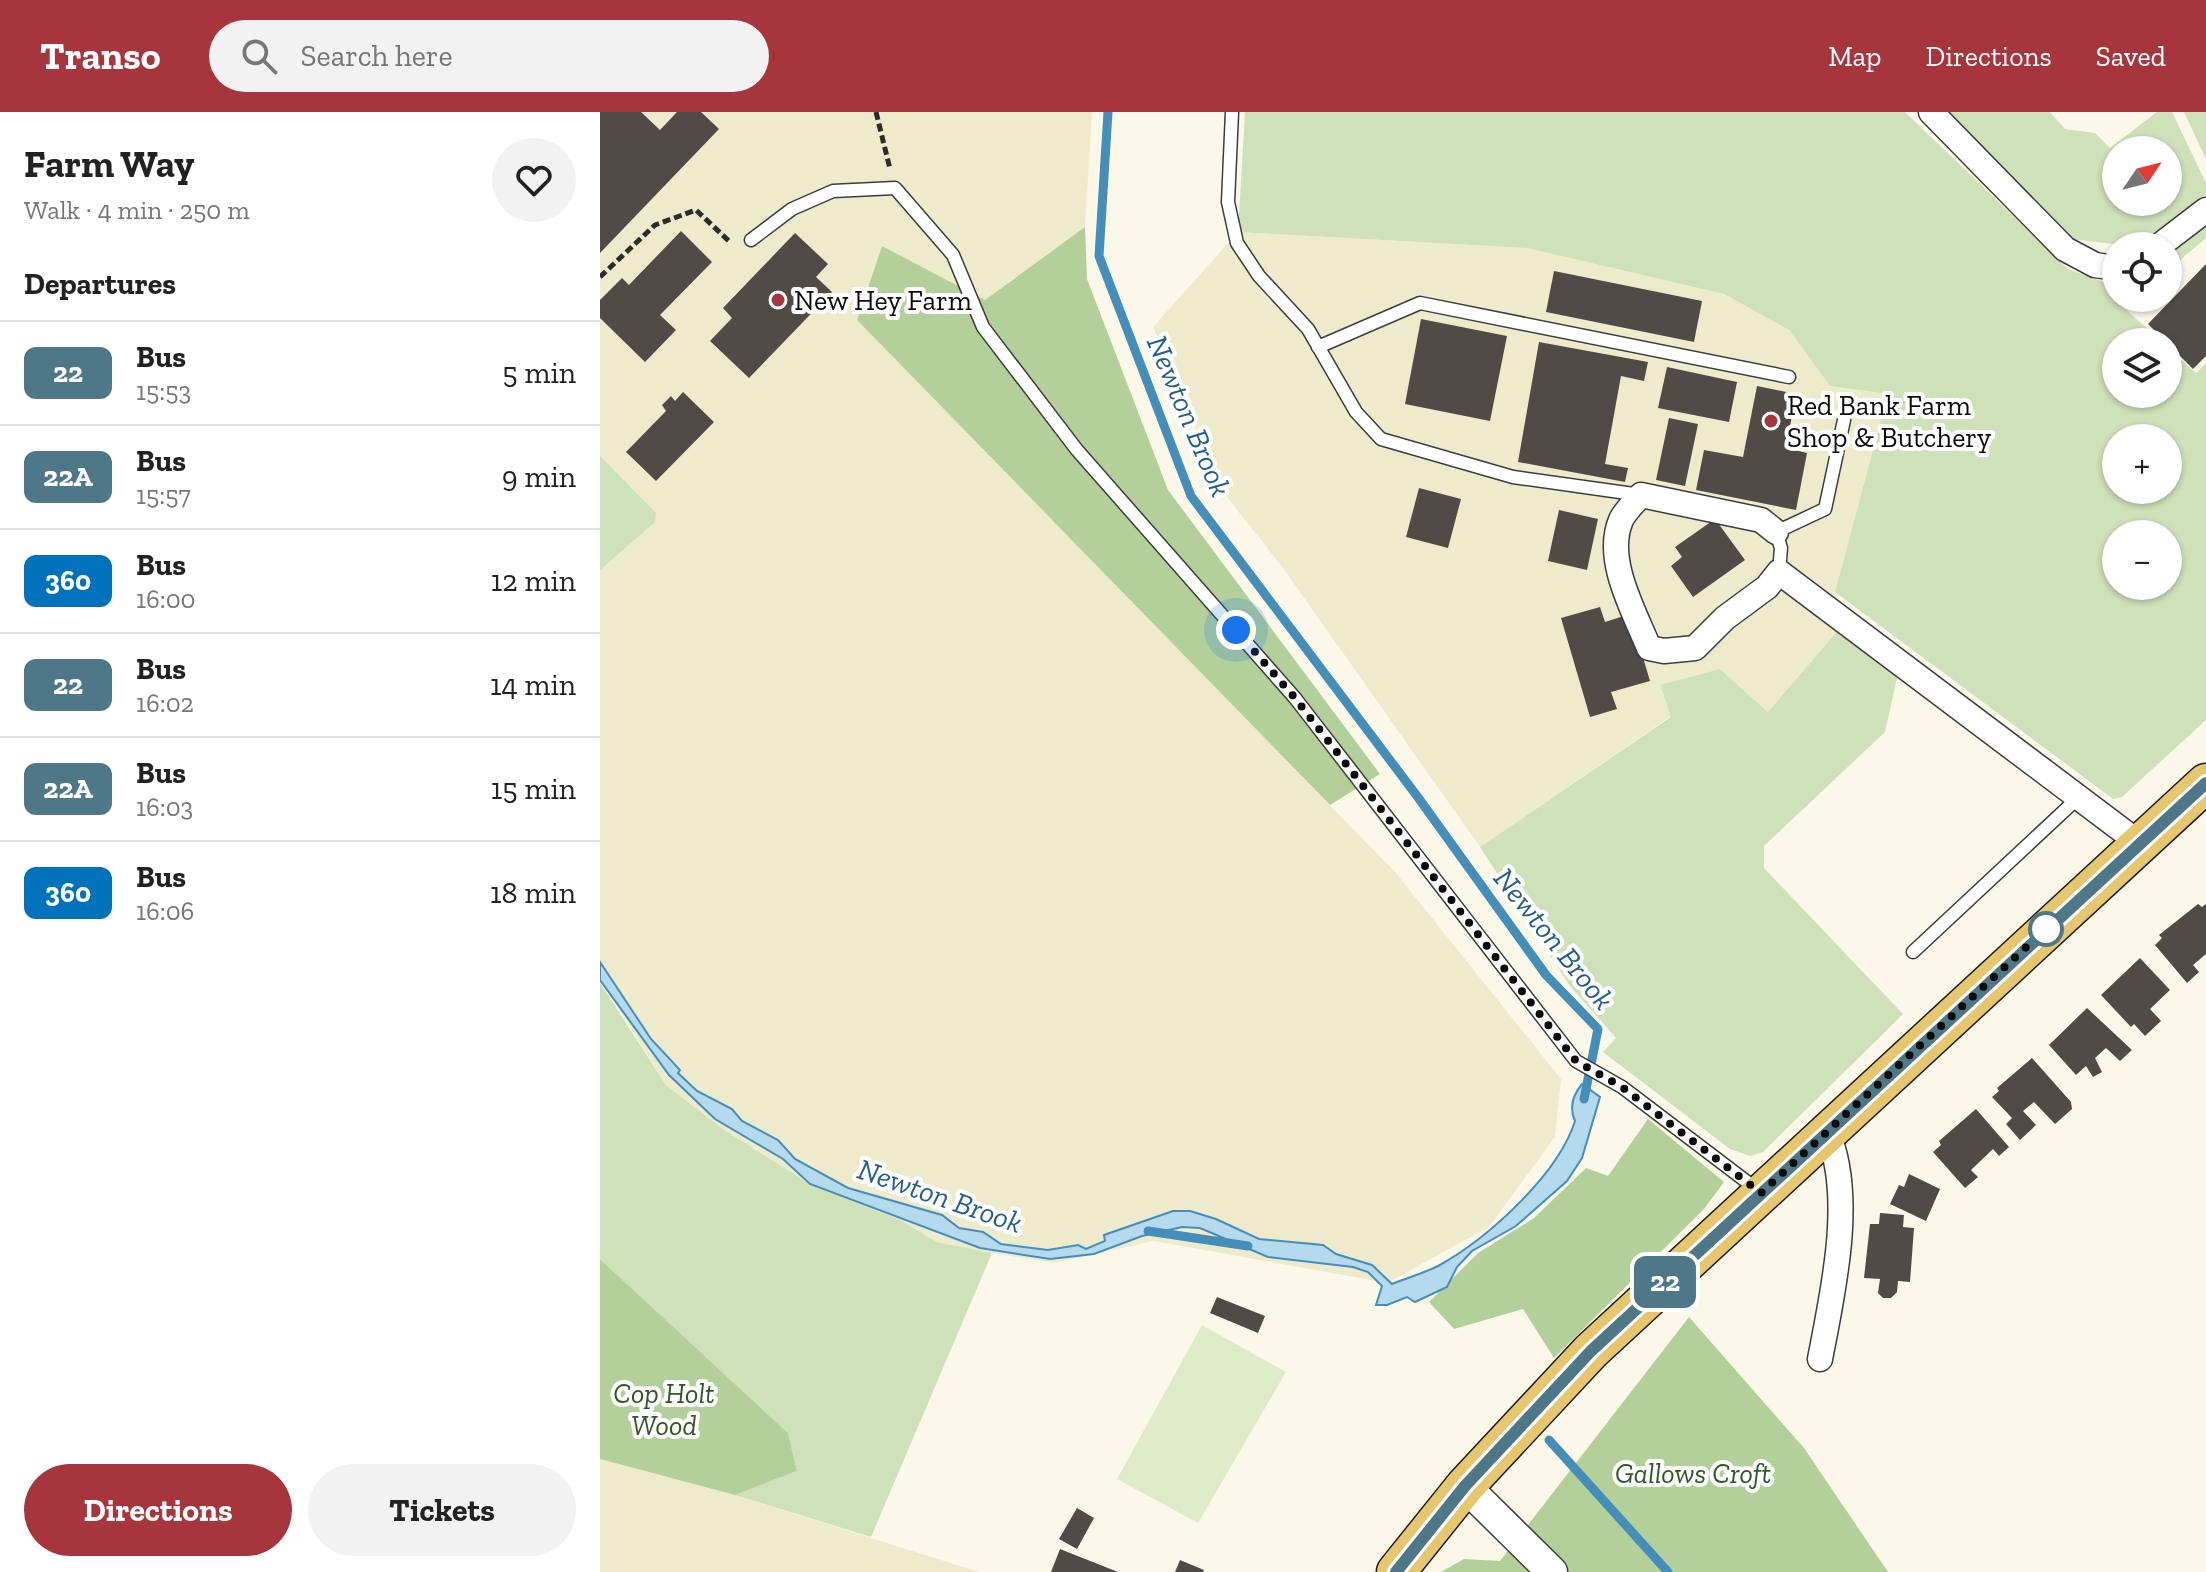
<!DOCTYPE html>
<html lang="en">
<head>
<meta charset="utf-8">
<style>
	:root { --surface:#fff; --page:#f2f2f2; --text:#222; --muted:#767676; --line:#e0e0e0; --accent:#a6353d }
	body { margin:0; font-family:"Zilla Slab",serif; background:var(--page); color:var(--text); height:100vh; display:flex; flex-direction:column; font-size:30px; white-space:nowrap }
	* { box-sizing:border-box; margin:0 }
	p { font-size:26px; color:var(--muted) }
	.icon { flex:none; width:44px; height:44px; fill:none; stroke:currentColor; stroke-width:2; stroke-linecap:round; stroke-linejoin:round }
	.map { position:relative; flex:1; overflow:hidden }
	.panel { display:flex; flex-direction:column; background:var(--surface); width:600px }
	.panel>* { flex:none }
	.badge { padding:0 16px; border-radius:12px; font-size:28px; line-height:52px }
	.needle { width:52px; rotate:55deg }
	.buttons { position:absolute; left:1502px; top:24px; display:grid; gap:16px }
	.buttons a { display:grid; place-items:center; width:80px; height:80px; border-radius:50%; background:var(--surface); box-shadow:0 2px 6px #0004; font-size:40px }
	.you { position:absolute; width:40px; height:40px; margin:-20px; border:6px solid #fff; border-radius:50%; background:#1a73e8; box-shadow:0 0 0 12px #1a73e833 }
	.map>.badge { position:absolute; translate:-50% -50%; box-shadow:0 0 0 4px #fff }
	h2 { padding:0 24px; font-size:30px; line-height:72px }
	.round { display:grid; place-items:center; flex:none; width:84px; height:84px; border-radius:42px; background:var(--page) }
	.summary { display:flex; align-items:center; justify-content:space-between; height:136px; padding:0 24px }
	h1 { font-size:38px; font-weight:700; line-height:60px }
	.primary-button { display:flex; gap:16px; margin-top:auto; padding:16px 24px }
	.primary-button a { flex:1; height:92px; border-radius:48px; background:var(--accent); color:#fff; font-size:32px; font-weight:700; line-height:92px; text-align:center }
	.primary-button a+a { background:var(--page); color:var(--text) }
	ul { padding:0; list-style:none }
	li { display:flex; align-items:center; gap:24px; height:104px; padding:0 24px; border-top:2px solid var(--line) }
	li div { flex:1 }
	li b { display:block; font-size:30px }
	li em { font-style:normal }
	li .badge { min-width:88px; font-weight:700; text-align:center }
	header { display:flex; align-items:center; gap:48px; box-sizing:border-box; height:112px; padding:0 40px; background:var(--accent); color:#fff }
	header strong { font-size:38px }
	nav { display:flex; gap:44px; margin-inline-start:auto; font-size:28px }
	.search { width:560px; height:72px; background:var(--page); display:flex; align-items:center; gap:20px; box-sizing:border-box; padding:0 28px; border-radius:44px; color:var(--muted); font-size:30px }
	main { display:flex; flex:1; min-height:0 }
	.map>svg:first-child { display:block }
	.farmland { fill:#eeebcd }
	.green { fill:#cee1b8; fill-rule:evenodd }
	.forest { fill:#b3d09a }
	.pitch { fill:#dfeac9 }
	.water { fill:#b5d9ed; stroke:#458eba; stroke-width:2 }
	.lines { fill:none; stroke-linecap:round; stroke-linejoin:round }
	.stream { stroke:#458eba; stroke-width:9 }
	.building { fill:#514b48 }
	.service-casing { stroke:#3d3d3d; stroke-width:15 }
	.minor-casing { stroke:#3d3d3d; stroke-width:27 }
	.tertiary-casing { stroke:#3d3d3d; stroke-width:33 }
	.primary-casing { stroke:#1b1b1b; stroke-width:41 }
	.path { stroke:#2c2c2c; stroke-width:5; stroke-dasharray:8 4; stroke-linecap:butt }
	.service { stroke:#fff; stroke-width:12 }
	.minor { stroke:#fff; stroke-width:24 }
	.tertiary { stroke:#fff; stroke-width:30 }
	.primary { stroke:#e6c76f; stroke-width:38 }
	.line-casing { stroke:#fff; stroke-width:18 }
	.line { stroke:#4e7888; stroke-width:12 }
	.walk { stroke:#0a0a0a; stroke-width:8; stroke-dasharray:0 14.4 }
	.poi-dot { fill:#a6353d; stroke:#fff; stroke-width:3 }
	.stop-dot { fill:#fff; stroke:#4e7888; stroke-width:4 }
	.labels { text-anchor:middle; stroke-width:8; stroke-linejoin:round; paint-order:stroke }
	.poi-label { font-size:28px; fill:#0a0a0a; stroke:#fff; text-anchor:start }
	.park-label { font-size:28px; font-style:italic; fill:#2f5824; stroke:#fff }
	.water-label { font-size:30px; font-style:italic; fill:#255f89; stroke:#fff }
</style>
</head>
<body>
<header>
<strong>Transo</strong>
<div class="search"><svg class="icon" aria-label="search" viewBox="0 0 24 24"><circle cx="10" cy="10" r="6"/><path d="M15 15l6 6"/></svg>Search here</div>
<nav><a>Map</a><a>Directions</a><a>Saved</a></nav>
</header>
<main>
<section class="panel">
<div class="summary"><div><h1>Farm Way</h1><p>Walk · 4 min · 250 m</p></div><a class="round"><svg class="icon" aria-label="heart" viewBox="0 0 24 24"><path d="M12 20l-8-8c-3-5 5-10 8-4 3-6 11-1 8 4z"/></svg></a></div>
<h2>Departures</h2>
<ul>
<li><span class="badge" style="background:#4e7888;color:#fff">22</span><div><b>Bus</b><p>15:53</p></div><em>5 min</em></li>
<li><span class="badge" style="background:#4e7888;color:#fff">22A</span><div><b>Bus</b><p>15:57</p></div><em>9 min</em></li>
<li><span class="badge" style="background:#0072bc;color:#fff">360</span><div><b>Bus</b><p>16:00</p></div><em>12 min</em></li>
<li><span class="badge" style="background:#4e7888;color:#fff">22</span><div><b>Bus</b><p>16:02</p></div><em>14 min</em></li>
<li><span class="badge" style="background:#4e7888;color:#fff">22A</span><div><b>Bus</b><p>16:03</p></div><em>15 min</em></li>
<li><span class="badge" style="background:#0072bc;color:#fff">360</span><div><b>Bus</b><p>16:06</p></div><em>18 min</em></li>
</ul>
<div class="primary-button"><a>Directions</a><a>Tickets</a></div>
</section>
<div class="map">
<svg width="1606" height="1460" viewBox="0 0 1606 1460">
	<rect width="100%" height="100%" fill="#fcf8e9"/>
	<g class="farmland">
		<path d="M0,0h492l-7,115 -100,73 -103,-54 -25,74 539,553 165,206 -6,58 -66,90 -102,56 -233,-42 -99,22 -63,-10 -55,-11 -37,-22 -89,-35 -91,-58 -54,-42 -66,-107z"/>
		<path d="M638,120l289,16 197,46 65,36 41,56 58,8 -53,198 6,35 -73,85 -48,-43 -60,17 11,30 -191,131 -197,-279 -61,-77 -69,-164z"/>
		<path d="M0,1347l135,36 244,77h-379z"/>
	</g>
	<g class="green">
		<path d="M645,0h660l163,157 44,16 4,-2v15h18l-11,9 39,35h-46v52h52v-46l28,25 10,-10v357l-84,77 -9,2 -278,-207 53,-198 -58,-8 -41,-56 -65,-36 -197,-46 -289,-16zM1516,326h52v52h-52zM1516,422h52v52h-52z"/>
		<path d="M1317,0h133l15,17 30,4 15,15 47,-36h15l34,71v18l-75,45 -60,-7 -125,-97zM1516,38h52v52h-52z"/>
		<path d="M1584,0h22v47z"/>
		<path d="M1606,108v18l-38,32v-23z"/>
		<path d="M0,344l56,57 -1,9 -55,48z"/>
		<path d="M1241,515l57,46 -13,59 -121,114v22l139,146 -140,138 -13,4 -20,-7 -127,-97 13,-14 -46,-52 -90,-139 191,-130 -11,-32 60,-16 48,43z"/>
		<path d="M0,871l66,102 54,42 91,58 89,35 37,22 55,11 -121,284 -136,-42 62,-24 -9,-38 -188,-174z"/>
	</g>
	<g class="forest">
		<path d="M485,115l2,52 81,211 212,284 -50,31 -473,-485 25,-74 103,54z"/>
		<path d="M1048,1007l76,63 -20,27 -150,149 -31,-49 -69,20 -25,-27 49,-49 56,-35 52,-50 22,8z"/>
		<path d="M0,1147l188,174 9,38 -62,24 -135,-36z"/>
		<path d="M1089,1205l115,131 84,124h-447l23,-13 36,2z"/>
	</g>
	<path class="pitch" d="M602,1213l84,47 -88,151 -81,-44z"/>
	<path class="water" d="M0,850l51,77 29,31 -2,3 19,18 35,18 10,12 36,19 17,19 53,29 94,27 17,13 24,4 18,12 47,6 30,-5 8,4 19,-8 -1,-6 69,-24h17l26,8 43,20 64,6 13,9 36,11 20,19c15,-6 32,-11 46,-18 49,-27 120,-91 137,-145 -6,-13 -2,-26 7,-37l18,13 -18,61 -15,23 -51,45 -44,25 -15,16 -10,20 -32,15 -8,-5 -20,8h-11l6,-19 -14,-14 -15,-5 -85,-10 -68,-29 -18,-1 -40,9 -48,18 -44,5 -70,-11 -170,-64 -27,-25 -68,-40 -46,-44 -69,-95z"/>
	<g class="lines">
		<g class="stream">
			<path d="M508,0l-9,144 92,240 226,300 129,179 52,54 -14,70"/>
			<path d="M548,1119l100,15"/>
			<path d="M949,1328l119,132"/>
		</g>
	</g>
	<g class="building">
		<path d="M0,0h41l19,18 17,-18h24l18,17 -119,124z"/>
		<path d="M81,119l31,31 -52,53 16,15 -31,32 -45,-44v-18l22,-22 7,7z"/>
		<path d="M195,121l33,31 -12,13 16,15 -83,86 -39,-37 22,-23 -9,-10z"/>
		<path d="M1606,152v92l-13,13 -45,-45z"/>
		<path d="M954,159l148,30 -8,41 -148,-30z"/>
		<path d="M821,207l86,17 -17,85 -85,-17z"/>
		<path d="M939,230l109,20 -4,19 -23,-5 -16,88 23,4 -3,14 -107,-20z"/>
		<path d="M1067,255l70,15 -8,40 -71,-14z"/>
		<path d="M1157,274l39,8 -10,54 21,5 -11,57 -100,-20 8,-40 39,7z"/>
		<path d="M83,280l31,30 -58,59 -30,-29 40,-41 -4,-6 9,-9 4,5z"/>
		<path d="M1069,306l29,6 -13,62 -29,-6z"/>
		<path d="M819,376l42,11 -13,49 -42,-11z"/>
		<path d="M959,398l39,9 -11,51 -39,-9z"/>
		<path d="M1115,407l30,41 -52,37 -22,-31 11,-9 -7,-10z"/>
		<path d="M1000,495l5,15 25,-8 20,67 -39,11 6,17 -27,8 -29,-99z"/>
		<path d="M1598,792l4,3 4,-3v50l-13,11 6,7 -12,11 -32,-38 7,-7 -3,-3z"/>
		<path d="M1540,846l30,32 -20,19 11,12 -16,15 -11,-12 -3,3 -30,-32z"/>
		<path d="M1487,896l45,42 -12,11 -14,-13 -11,10 7,14 -9,5 -7,-11 -10,9 -27,-30z"/>
		<path d="M1432,946l39,44 1,7 -17,15 -21,-22 -11,9 13,14 -16,15 -14,-16 6,-6 -20,-21 7,-6 -2,-3z"/>
		<path d="M1376,997l33,38 -10,9 -6,-7 -22,21 7,7 -13,11 -32,-36 8,-7 -2,-4z"/>
		<path d="M1309,1062l31,15 -14,32 -36,-17 9,-19 5,2z"/>
		<path d="M1280,1101l24,2 -1,12 11,1 -4,54 -12,-1 -1,11 -6,6h-8l-5,-5 2,-14 -16,-1 6,-54h9z"/>
		<path d="M617,1185l48,19 -7,17 -48,-20z"/>
		<path d="M477,1396l17,10 -17,31 -18,-10z"/>
		<path d="M460,1437l58,23h-67z"/>
		<path d="M580,1448l24,10 -1,2h-28z"/>
	</g>
	<g class="lines">
		<g class="service-casing">
			<g id="service">
				<path d="M632,0l-4,90 9,41 22,33 49,53 48,83 25,27 132,38 128,18"/>
				<path d="M151,128l41,-31 41,-18 62,-3 58,67 30,72 94,123 218,248 281,363 46,26 137,104"/>
				<path d="M718,235l102,-44 369,74"/>
				<path d="M1179,460l2,-24 -5,-16 49,-23 19,-89"/>
				<path d="M1313,840l166,-155"/>
			</g>
		</g>
		<g class="minor-casing">
			<g id="minor">
				<path d="M1331,0l134,137 30,16 21,3"/>
				<path d="M1559,134l47,-36"/>
				<path d="M1176,420l-15,-12 -120,-25c-6,7 -16,16 -20,25 -17,39 13,91 28,128l15,3 31,-3 30,-30 42,-31 12,-15 360,271"/>
				<path d="M1220,1247c13,-67 35,-164 7,-227"/>
			</g>
		</g>
		<g class="tertiary-casing">
			<path id="tertiary" d="M865,1374l87,86"/>
		</g>
		<g class="primary-casing">
			<path id="primary" d="M796,1460l69,-86 126,-135 615,-568"/>
		</g>
		<g class="path">
			<path d="M276,0l14,57"/>
			<path d="M0,165l55,-52 41,-15 35,33"/>
		</g>
		<use href="#service" class="service"/>
		<use href="#minor" class="minor"/>
		<use href="#tertiary" class="tertiary"/>
		<use href="#primary" class="primary"/>
	</g>
	<g class="lines">
		<g class="line-casing">
			<path id="line" d="M796,1460l69,-86 126,-135 615,-568"/>
		</g>
		<use href="#line" class="line"/>
		<path class="walk" d="M636,518l59,68 281,363 46,26 139,106 289,-268 -4,4"/>
	</g>
	<g class="poi-dot">
		<circle cx="178" cy="188" r="8"/>
		<circle cx="1171" cy="309" r="8"/>
	</g>
	<circle class="stop-dot" cx="1446" cy="817" r="16"/>
	<g class="labels">
		<g class="poi-label">
			<text x="194" y="198">New Hey Farm</text>
			<text x="1187" y="303">Red Bank Farm<tspan x="1187" dy="32">Shop &amp; Butchery</tspan></text>
		</g>
		<g class="park-label">
			<text x="64" y="1291">Cop Holt<tspan x="64" dy="32">Wood</tspan></text>
			<text x="1093" y="1371">Gallows Croft</text>
		</g>
		<g class="water-label">
			<text transform="translate(589 304) rotate(67)" y="10">Newton Brook</text>
			<text transform="translate(954 827) rotate(51)" y="10">Newton Brook</text>
			<text transform="translate(340 1084) rotate(19)" y="10">Newton Brook</text>
		</g>
	</g>
</svg>
<div class="buttons">
<a><svg class="needle" viewBox="-14 -14 28 28"><path d="M0-13l5 13h-10z" fill="#e53935"/><path d="M0 13l5-13h-10z" fill="#767676"/></svg></a>
<a><svg class="icon" aria-label="locate" viewBox="0 0 24 24"><circle cx="12" cy="12" r="6"/><path d="M12 2v4M12 18v4M2 12h4M18 12h4"/></svg></a>
<a><svg class="icon" aria-label="layers" viewBox="0 0 24 24"><path d="M12 4l9 5-9 5-9-5zM3 14l9 5 9-5"/></svg></a>
<a>+</a>
<a>−</a>
</div>
<div class="you" style="left:636px;top:518px"></div>
<b class="badge" style="left:1065px;top:1170px;background:#4e7888;color:#fff">22</b>
</div>
</main>
</body>
</html>
